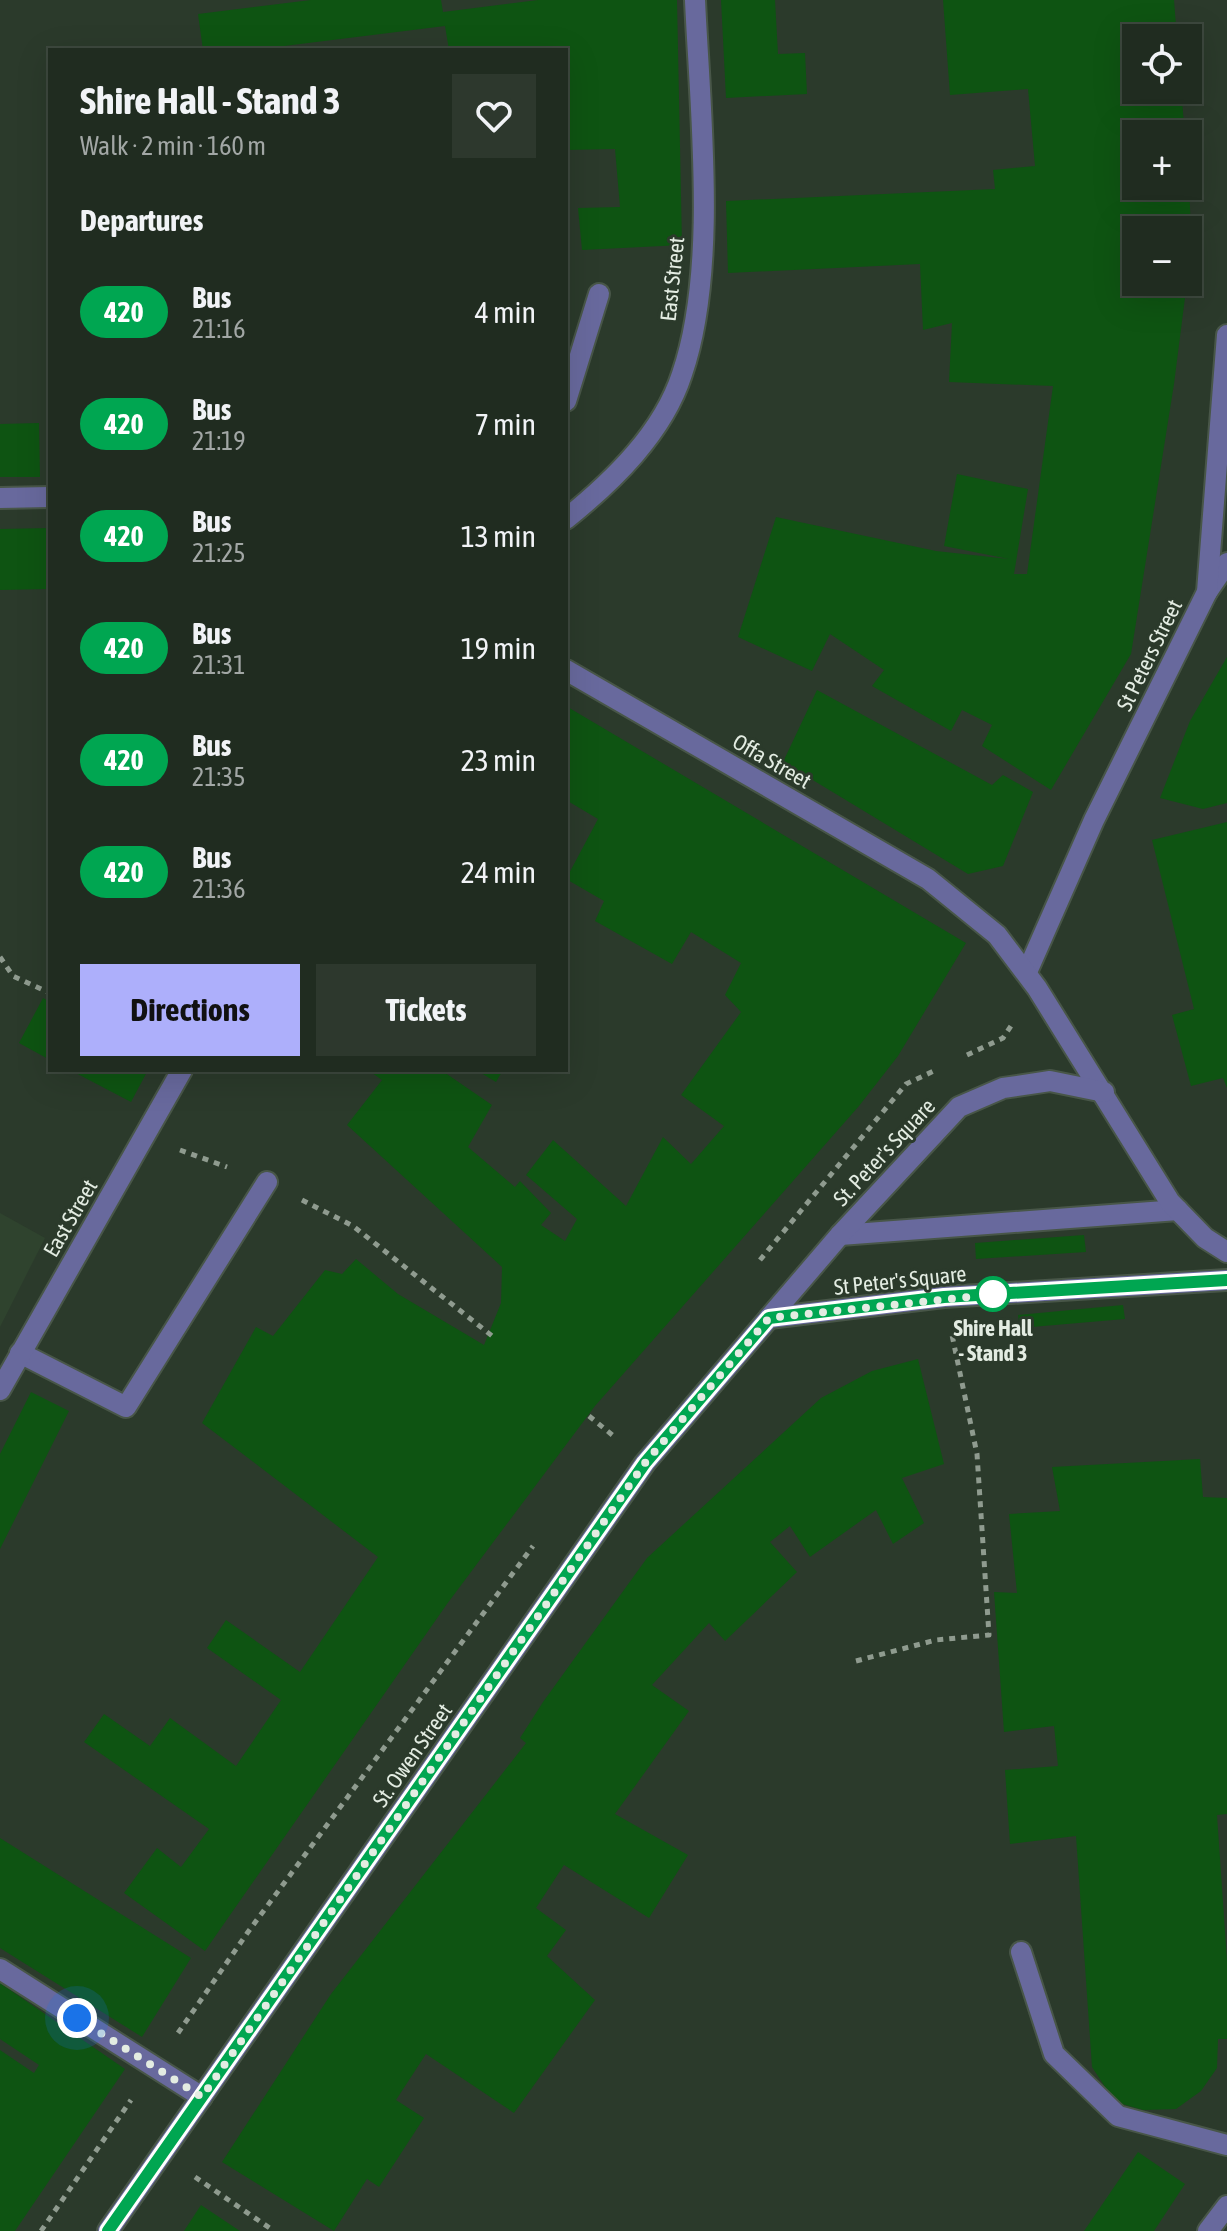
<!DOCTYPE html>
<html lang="en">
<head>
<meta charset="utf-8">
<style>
	:root { --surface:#202c20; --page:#2d382d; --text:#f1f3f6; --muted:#a2a7a5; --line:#3d483e; --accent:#adaffb }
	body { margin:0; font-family:"Asap Condensed",sans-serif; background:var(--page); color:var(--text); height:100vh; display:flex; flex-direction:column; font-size:30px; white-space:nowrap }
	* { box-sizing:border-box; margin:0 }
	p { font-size:26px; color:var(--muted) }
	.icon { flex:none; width:44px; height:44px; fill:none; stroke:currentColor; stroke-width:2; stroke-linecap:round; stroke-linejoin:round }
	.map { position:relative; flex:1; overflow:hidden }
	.details { position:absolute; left:48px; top:48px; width:520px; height:1024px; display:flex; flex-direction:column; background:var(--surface); border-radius:0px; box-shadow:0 8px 32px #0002,0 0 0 2px var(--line) }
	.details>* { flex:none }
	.badge { padding:0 16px; border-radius:26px; font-size:28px; line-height:52px }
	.tools { position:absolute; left:1122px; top:24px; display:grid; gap:16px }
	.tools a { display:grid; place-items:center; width:80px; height:80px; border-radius:0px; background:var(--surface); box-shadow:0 8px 32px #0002,0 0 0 2px var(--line); font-size:40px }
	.you { position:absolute; width:40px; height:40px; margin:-20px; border:6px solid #fff; border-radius:50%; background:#1a73e8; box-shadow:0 0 0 12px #1a73e833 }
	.map>.badge { position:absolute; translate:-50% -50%; box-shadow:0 0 0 4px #fff }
	h2 { padding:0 32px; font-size:30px; line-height:72px }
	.round { display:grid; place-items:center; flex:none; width:84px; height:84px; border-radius:0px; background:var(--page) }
	.summary { display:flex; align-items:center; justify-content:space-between; height:136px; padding:0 32px }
	h1 { font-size:38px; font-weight:700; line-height:60px }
	.action { display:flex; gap:16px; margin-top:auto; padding:16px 32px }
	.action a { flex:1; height:92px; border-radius:0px; background:var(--accent); color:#111; font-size:32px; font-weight:700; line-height:92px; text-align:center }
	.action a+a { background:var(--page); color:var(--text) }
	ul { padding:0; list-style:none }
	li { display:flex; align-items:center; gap:24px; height:112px; padding:0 32px }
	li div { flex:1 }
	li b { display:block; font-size:30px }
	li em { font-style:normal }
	li .badge { min-width:88px; font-weight:700; text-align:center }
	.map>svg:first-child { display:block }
	.built { fill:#2f432e }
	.building { fill:#0e5412 }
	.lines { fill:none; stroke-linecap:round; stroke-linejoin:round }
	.service-casing { stroke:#485648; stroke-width:24 }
	.pedestrian-casing { stroke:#485648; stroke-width:24 }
	.minor-casing { stroke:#485648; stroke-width:24 }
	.path { stroke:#8f9b8f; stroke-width:5; stroke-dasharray:6 6; stroke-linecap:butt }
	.service { stroke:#68699d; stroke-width:20 }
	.pedestrian { stroke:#68699d; stroke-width:20 }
	.minor { stroke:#68699d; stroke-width:20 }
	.line-casing { stroke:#fff; stroke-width:18 }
	.line { stroke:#00a651; stroke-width:12 }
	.walk { stroke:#e3ece2; stroke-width:8; stroke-dasharray:0 14.4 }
	.stop-dot { fill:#fff; stroke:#00a651; stroke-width:4 }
	.labels { text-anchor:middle; stroke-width:6; stroke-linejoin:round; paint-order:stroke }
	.street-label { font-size:22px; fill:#e3ece2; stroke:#2b3a2b }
	.stop-label { font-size:22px; font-weight:bold; fill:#e3ece2; stroke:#2b3a2b }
</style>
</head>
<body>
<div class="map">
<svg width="1227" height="2231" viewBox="0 0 1227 2231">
	<rect width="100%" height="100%" fill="#2b3a2b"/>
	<path class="built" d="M0,1213l45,25 -45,89z"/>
	<g class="building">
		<path d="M311,0h130l2,12 95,-12h139l5,245 -100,5 -4,-42 42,-1 -5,-58 -49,1v-100h-117l-4,-24 -193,24h-49l-5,-36z"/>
		<path d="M721,0h54l3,54 27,-1 2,41 -81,4z"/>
		<path d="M943,0h231l3,38h-41v52h45l4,44h-49v52h53l2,44h-55v52h51l-13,102 -43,270 -80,136 -69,-44 10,-21 -30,-15 -11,21 -79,-45 12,-16 -54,-36 -18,37 -74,-34 38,-120 160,34 73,8 -65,-13 13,-72 71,15 -14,85h13l26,-188 -104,-4 3,-59 -29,7 -3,-66 -192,9 -2,-72 269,-12 -2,-19 42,-4 -7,-77 -78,6z"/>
		<path d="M39,423l1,54h-40v-53z"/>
		<path d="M50,528v61l-50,1v-61z"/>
		<path d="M1227,657v146l-24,6 -43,-11 30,-77z"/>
		<path d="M817,690l175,95 11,-10 30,17 -30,74 -35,8 -185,-112z"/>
		<path d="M566,706l400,237 -68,113 -39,50 -264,300 -148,198 -242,347 -81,-58 33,-45 24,19 28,-38 -125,-87 20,-28 46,32 20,-28 66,48 45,-66 -74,-52 19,-28 74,52 78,-115 -176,-134 54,-96 17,9 52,-66 17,4 14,-15 42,35 86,51 17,-42 1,-36 -155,-142 35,-45 -14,-10h73l51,35 -24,42 47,40 5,-6 31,32 -10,12 24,16 12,-22 -51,-44 27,-35 73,66 37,-69 28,27 33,-38 -43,-31 60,-83 -16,-17 16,-32 -50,-31 -19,32 -77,-43 9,-20 -38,-22 32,-60 -32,-19z"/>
		<path d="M1227,822v266l-4,-10 -32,8 -19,-71 22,-6 -42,-169z"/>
		<path d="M43,998l7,4v58l-31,-17z"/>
		<path d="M70,1070h78l-17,32z"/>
		<path d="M476,1070h27l-7,12z"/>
		<path d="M1084,1235l2,17 -110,7 -1,-16z"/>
		<path d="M1123,1305l2,14 -105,9 -2,-13z"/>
		<path d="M918,1359l26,105 -42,14 22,45 -31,21 -17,-34 -66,47 -20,-31 -20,16 27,30 -72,69 -16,-18 -57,62 37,26 -74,103 73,41 -39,63 -85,-53 -28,43 30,22 -19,26 48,44 -81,113 -88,-59 -30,46 28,18 -45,69 -12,-8 -33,52 -112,-69 109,-168 195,-251 -6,-5 23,-36 104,-144 174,-160 51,-27z"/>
		<path d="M31,1392l38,19 -69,138v-95z"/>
		<path d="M1200,1459l3,38 24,1v316l-10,1 10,146v78h-9l-1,29 -16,23 -25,18 -33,1 -28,-8 -23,-35 -16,-231 -66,8 -5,-74 53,-4 -4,-40 -50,6 -10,-140 23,1 -8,-79 51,-3 -8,-44z"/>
		<path d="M0,1838l191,120 -49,79 -142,-89z"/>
		<path d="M0,1983l125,86 -110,162h-15v-181l34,23 5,-8 -39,-26z"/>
		<path d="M1138,2152l47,32 -31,47h-70z"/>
		<path d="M201,2205l39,26h-56z"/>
	</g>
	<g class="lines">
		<g class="service-casing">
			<g id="service">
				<path d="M566,401l33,-107"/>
				<path d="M840,1235l338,-25"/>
				<path d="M769,1318l175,-21 283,-17"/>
				<path d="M20,1353l106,54 141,-225"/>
				<path d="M1021,1952l33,102 64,62 109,29"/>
			</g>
		</g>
		<g class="pedestrian-casing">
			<g id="pedestrian">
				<path d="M1207,592l20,-29"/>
				<path d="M1027,972l67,-152 113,-228 20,-257"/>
				<path d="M0,1969l202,128"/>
			</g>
		</g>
		<g class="minor-casing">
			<g id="minor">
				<path d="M0,498l50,-1"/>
				<path d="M566,519c47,-38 97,-86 116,-145 36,-105 18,-263 13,-374"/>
				<path d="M566,670l362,209 69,56 40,53 133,214 35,36 22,14"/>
				<path d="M0,1390l182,-320"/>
				<path d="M108,2231l537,-768 195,-228 119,-128 44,-19 47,-7 54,11"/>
				<path d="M1208,2231l19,-25"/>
			</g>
		</g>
		<g class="path">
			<path d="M0,957l13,19 37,17"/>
			<path d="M967,1055l36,-17 10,-15"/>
			<path d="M180,1150l47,17"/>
			<path d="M302,1200l51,26 143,113"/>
			<path d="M760,1260l146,-176 30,-14"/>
			<path d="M589,1416l27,22"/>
			<path d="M856,1661l80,-21 53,-5 -12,-181 -25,-119"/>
			<path d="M178,2033l70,-101 285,-386"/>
			<path d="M195,2177l79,54"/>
			<path d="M41,2231l90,-131"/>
		</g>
		<use href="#service" class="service"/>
		<use href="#pedestrian" class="pedestrian"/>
		<use href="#minor" class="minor"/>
	</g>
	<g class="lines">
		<g class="line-casing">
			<path id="line" d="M108,2231l537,-768 124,-145 175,-21 283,-17"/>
		</g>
		<use href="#line" class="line"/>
		<path class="walk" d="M77,2018l125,79 443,-634 124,-145 238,-25 -14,1"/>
	</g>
	<circle class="stop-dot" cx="993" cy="1294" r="16"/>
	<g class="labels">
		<g class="street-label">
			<text transform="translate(672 279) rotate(-84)" y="8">East Street</text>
			<text transform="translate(1149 655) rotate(-64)" y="8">St Peters Street</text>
			<text transform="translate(772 761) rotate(30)" y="8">Offa Street</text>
			<text transform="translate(884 1152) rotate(-47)" y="8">St. Peter's Square</text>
			<text transform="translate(70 1218) rotate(-60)" y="8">East Street</text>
			<text transform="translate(900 1280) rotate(-6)" y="8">St Peter's Square</text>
			<text transform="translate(412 1755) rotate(-55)" y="8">St. Owen Street</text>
		</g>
		<g class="stop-label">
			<text x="993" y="1336">Shire Hall<tspan x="993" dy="25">- Stand 3</tspan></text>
		</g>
	</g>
</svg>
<div class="tools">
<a><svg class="icon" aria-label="locate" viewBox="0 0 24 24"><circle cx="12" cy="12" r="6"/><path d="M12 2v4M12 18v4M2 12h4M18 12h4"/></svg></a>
<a>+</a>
<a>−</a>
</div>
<div class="you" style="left:77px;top:2018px"></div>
<section class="details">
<div class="summary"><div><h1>Shire Hall - Stand 3</h1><p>Walk · 2 min · 160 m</p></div><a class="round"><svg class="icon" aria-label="heart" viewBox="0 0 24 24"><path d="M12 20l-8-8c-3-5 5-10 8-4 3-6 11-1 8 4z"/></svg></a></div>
<h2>Departures</h2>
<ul>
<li><span class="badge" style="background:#00a651;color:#fff">420</span><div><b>Bus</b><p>21:16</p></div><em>4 min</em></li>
<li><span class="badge" style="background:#00a651;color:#fff">420</span><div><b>Bus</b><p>21:19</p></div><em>7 min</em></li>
<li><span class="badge" style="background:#00a651;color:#fff">420</span><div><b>Bus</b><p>21:25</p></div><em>13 min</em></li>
<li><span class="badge" style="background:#00a651;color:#fff">420</span><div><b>Bus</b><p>21:31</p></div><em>19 min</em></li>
<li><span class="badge" style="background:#00a651;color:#fff">420</span><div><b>Bus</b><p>21:35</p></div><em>23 min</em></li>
<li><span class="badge" style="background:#00a651;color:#fff">420</span><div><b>Bus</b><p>21:36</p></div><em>24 min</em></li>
</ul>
<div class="action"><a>Directions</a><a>Tickets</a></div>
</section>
</div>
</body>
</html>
